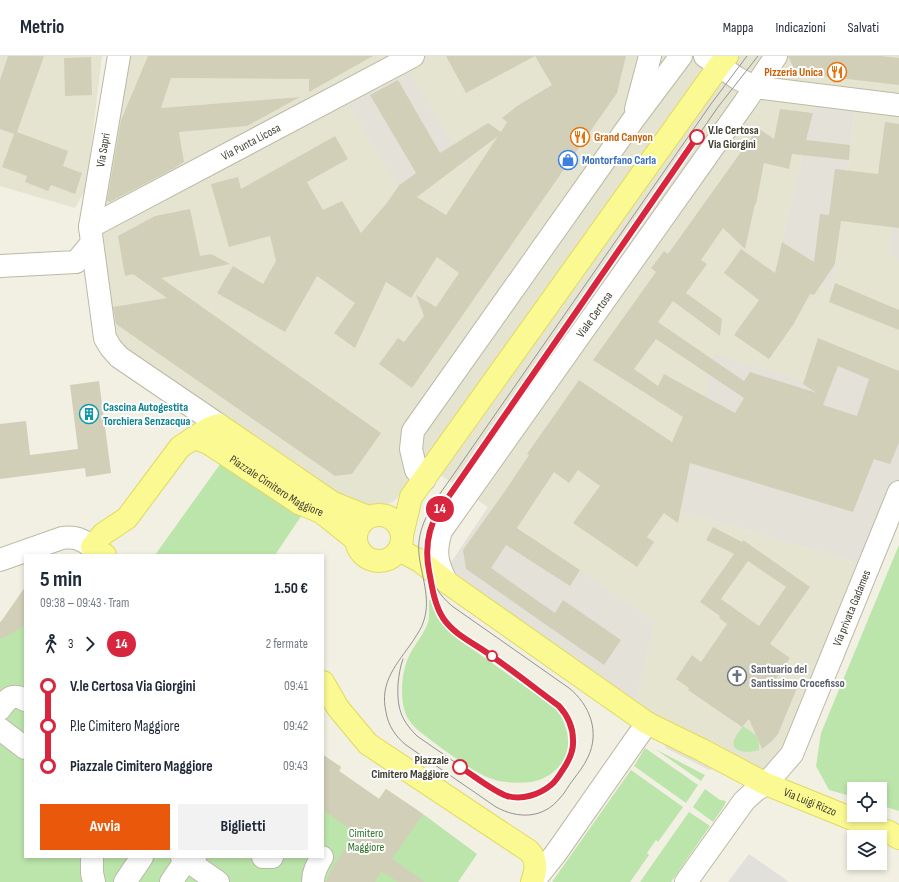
<!DOCTYPE html>
<html lang="it">
<head>
<meta charset="utf-8">
<style>
	:root { --surface:#fff; --page:#f2f2f3; --text:#1f2937; --muted:#747a83; --line:#e0e1e3; --accent:#ea580c }
	body { margin:0; font-family:"Sofia Sans Condensed",sans-serif; background:var(--page); color:var(--text); height:100vh; display:flex; flex-direction:column; font-size:15px; white-space:nowrap }
	* { box-sizing:border-box; margin:0 }
	p { font-size:13px; color:var(--muted) }
	.icon { flex:none; width:22px; height:22px; fill:none; stroke:currentColor; stroke-width:2; stroke-linecap:round; stroke-linejoin:round }
	.map { position:relative; flex:1; overflow:hidden }
	.side { position:absolute; left:24px; top:498px; width:300px; height:304px; display:flex; flex-direction:column; background:var(--surface); border-radius:0px; box-shadow:0 2px 6px #0003 }
	.side>* { flex:none }
	.badge { padding:0 8px; border-radius:13px; font-size:14px; line-height:26px }
	.tools { position:absolute; left:847px; top:726px; display:grid; gap:8px }
	.tools a { display:grid; place-items:center; width:40px; height:40px; border-radius:0px; background:var(--surface); box-shadow:0 2px 6px #0003; font-size:20px }
	.map>.badge { position:absolute; translate:-50% -50%; box-shadow:0 0 0 2px #fff }
	.legs { display:flex; align-items:center; gap:6px; height:44px; padding:0 16px; font-size:13px }
	.legs p { margin-inline-start:auto }
	.headline { display:flex; align-items:center; justify-content:space-between; height:68px; padding:0 16px }
	h1 { font-size:22px; font-weight:700; line-height:30px }
	.button { display:flex; gap:8px; margin-top:auto; padding:8px 16px }
	.button a { flex:1; height:46px; border-radius:0px; background:var(--accent); color:#fff; font-size:16px; font-weight:700; line-height:46px; text-align:center }
	.button a+a { background:var(--page); color:var(--text) }
	ul { padding:0 16px; list-style:none }
	li { display:flex; align-items:center; gap:14px; height:40px; font-size:15px }
	li i { display:grid; place-items:center; width:6px; height:100%; margin:0 5px; background:currentColor }
	li i::after { content:''; width:10px; height:10px; margin:-5px; border:3px solid; border-radius:50%; background:var(--surface) }
	li p { margin-inline-start:auto }
	li:first-child i { background:linear-gradient(#0000 50%,currentColor 0) }
	li:last-child i { background:linear-gradient(currentColor 50%,#0000 0) }
	header { display:flex; align-items:center; gap:24px; box-sizing:border-box; height:56px; padding:0 20px; background:var(--surface); border-bottom:1px solid var(--line) }
	header strong { font-size:19px }
	nav { display:flex; gap:22px; margin-inline-start:auto; font-size:14px }
	.map>svg:first-child { display:block }
	.residential { fill:#e5e4d1 }
	.industrial { fill:#e3e1d8 }
	.green { fill:#bce5ab }
	.parking { fill:#e1e0db }
	.building { fill:#d2cfb8; fill-rule:evenodd }
	.lines { fill:none; stroke-linecap:round; stroke-linejoin:round }
	.minor-casing { stroke:#bcbaa6; stroke-width:24 }
	.major-casing { stroke:#e0da62; stroke-width:24 }
	.minor { stroke:#fff; stroke-width:22 }
	.major { stroke:#fbf991; stroke-width:22 }
	.tram { stroke:#939393; stroke-width:1 }
	.line-1-casing { stroke:#fff; stroke-width:9 }
	.line-1 { stroke:#d7263d; stroke-width:6 }
	.stop-1-dot { fill:#fff; stroke:#d7263d; stroke-width:2 }
	.labels { text-anchor:middle; stroke-width:4; stroke-linejoin:round; paint-order:stroke }
	.food-label { font-size:12px; font-weight:bold; fill:#c56008; stroke:#fff; text-anchor:end }
	.stop-label { font-size:12px; font-weight:bold; fill:#424033; stroke:#fff; text-anchor:start }
	.street-label { font-size:12px; fill:#424033; stroke:#fff }
	.shop-label { font-size:12px; font-weight:bold; fill:#366cbe; stroke:#fff; text-anchor:start }
	.culture-label { font-size:12px; font-weight:bold; fill:#0d838f; stroke:#fff; text-anchor:start }
	.worship-label { font-size:12px; font-weight:bold; fill:#5b616d; stroke:#fff; text-anchor:start }
	.park-label { font-size:12px; fill:#317229; stroke:#fff }
</style>
</head>
<body>
<header>
<strong>Metrio</strong>
<nav><a>Mappa</a><a>Indicazioni</a><a>Salvati</a></nav>
</header>
<div class="map">
<svg width="899" height="826" viewBox="0 0 899 826">
	<rect width="100%" height="100%" fill="#f1f0e3"/>
	<g class="residential">
		<path d="M0,0h102l-16,133 -11,19 -75,-22z"/>
		<path d="M120,0h288l-317,169z"/>
		<path d="M417,0h287l14,10 -317,428 -7,7 -10,5 -15,1 -14,-1 -234,-150 -30,-128 252,-132 55,89 6,-122z"/>
		<path d="M729,0h170v49l-144,-18z"/>
		<path d="M720,12l96,30 -39,163 55,30 24,-188 43,5v83l-11,65 11,5v110l-81,-33 -14,43 -89,-26 -35,156 186,55 -76,187 -27,29 -128,-69 4,-23 16,-68 -122,-83 -16,-12 -82,-56z"/>
	</g>
	<g class="industrial">
		<path d="M404,7l49,82 -55,41 -55,-90z"/>
		<path d="M816,42l40,5 -24,188 -55,-30z"/>
		<path d="M896,135h3v70l-11,-5z"/>
		<path d="M818,282l81,33v115l-33,80 -186,-55 34,-157 90,27z"/>
		<path d="M488,451l45,32 47,31 75,52 -16,68 -4,23 -177,-126 -10,-20z"/>
	</g>
	<g class="green">
		<path d="M236,386l80,52 -41,61h-120z"/>
		<path d="M899,489v266l-19,-6v-16h-26v8l-25,-7 -13,-24 5,-33z"/>
		<path d="M432,543c6,19 8,24 22,37l100,71c2,3 6,7 8,10 1,2 2,6 3,9 9,23 -2,45 -26,54 -11,4 -28,3 -40,1 -18,-4 -33,-16 -48,-26 -11,-8 -22,-16 -32,-24 -5,-4 -9,-9 -12,-14 -8,-16 -6,-47 3,-63 5,-10 13,-19 17,-29 3,-8 2,-17 2,-25z"/>
		<path d="M25,545v256h298v-99l2,-2 16,11 -2,4 40,28 7,-10 37,25 54,40 -19,28h-458v-260l4,-2z"/>
		<path d="M743,670c10,7 17,9 16,24 -8,3 -29,4 -25,-10 2,-5 6,-9 9,-14z"/>
		<path d="M645,692l53,37 -12,18 -52,-37z"/>
		<path d="M655,693l50,26 -4,6z"/>
		<path d="M631,714l52,37 -25,35 -2,-2 -9,13 2,2 -19,27h-78z"/>
		<path d="M705,733l15,11 6,1 -2,5 -11,16 -20,-15z"/>
		<path d="M689,756l21,14 -39,56h-31z"/>
	</g>
	<g class="parking">
		<path d="M664,686l61,22 -16,6 -43,-22z"/>
		<path d="M749,798l40,28h-61z"/>
	</g>
	<g class="building">
		<path d="M8,0h36l-27,76 51,19 -5,15 19,7 -7,21 -24,-9 -3,6 -23,-9 2,-6 -25,-9 12,-33 -14,-5v-49z"/>
		<path d="M148,0h225l-64,36v-13l-138,-1 -10,30 139,-11 -53,29 -68,6 5,30 -11,7 -63,33 -3,-1 14,-81z"/>
		<path d="M446,0h89l-69,37z"/>
		<path d="M535,0h91l-9,37 -205,295 -33,-24 19,-26 6,4 20,-26 -8,-21 20,12 23,-34 -22,-16 -26,41 -25,-16 -31,66 -21,-15 21,-30 -38,-27 -32,56 -68,-39 16,-27 30,18 13,-23 -6,-25 -41,11 -18,-63 27,-7 3,12 94,-53 13,23 -41,23 16,28 19,-9 19,32 25,-29 14,-20h1l15,-11 -46,-78 28,-15 42,73 48,-30 13,9 6,-10 -5,-4 15,-12 35,-21zM498,80l-52,79 -29,-18z"/>
		<path d="M788,0h93l18,2v27l-103,-12z"/>
		<path d="M91,1l1,38 -27,1 -1,-38z"/>
		<path d="M780,53l33,4 -7,27 44,5 -1,15 -57,-6 -3,15 -25,-6 -8,41h-1l-10,45 -22,-21 -22,32 6,4 -21,29 36,26 -2,17 -47,-35 -15,21 86,59 6,-9 67,21 -14,-9 15,-46 81,33v72l-9,21 -16,-5 -21,53 -163,-49 -12,60 -14,-10 -17,24 7,5 -17,25 -64,-44 27,-37 -22,-16 -9,13 -15,-11 -37,56 63,42 -10,16 -64,-41 -15,23 64,45 8,-13 58,40 -17,25 -138,-96 -3,-19 42,-59 24,-36 -2,-1 52,-74 93,62 11,-25 -90,-57 63,-88 -5,-4 13,-17 4,3 90,-126 16,11zM656,283l88,59 -9,15 -71,-39 -6,12 -24,-17zM838,310l31,13 -12,37 -34,-11z"/>
		<path d="M885,66l14,2v104l-58,-7 -6,43 -21,31 -4,-1 -17,31 -24,34 -35,-24 25,-35 -35,-27 17,-24 34,24 7,-31 32,20 6,-48 9,1 6,-46 43,5z"/>
		<path d="M190,153l10,47 11,-2 19,10 -69,14 220,155 -29,41 -17,2 -219,-152 -3,-17 54,-9 -34,-24 -8,2 -7,-40 37,-20z"/>
		<path d="M835,227l64,27v20l-70,-28z"/>
		<path d="M99,325l12,92 -25,4 -1,-9 -85,11v-55l26,-3 4,34 48,-6 -8,-64z"/>
		<path d="M713,471l29,15 1,-2 67,47 -40,57 20,14 -15,22 22,8 -19,46 -7,8 -9,7 -13,-30 -7,8 -54,-37 1,-2 -13,-9 16,-24 9,7 26,-38 -8,-6 1,-2 -20,-14 34,-48 -28,-14zM748,505l38,26 -27,39 -38,-27z"/>
		<path d="M25,531v37l-12,9 -13,6v-16z"/>
		<path d="M323,699l18,12 -2,4 40,28 7,-10 37,25 -31,45 33,23h-27l-15,-10v1l-2,-1 -6,10h-49l6,-14 14,-20h-1l10,-15 -32,-23z"/>
	</g>
	<g class="lines">
		<g class="minor-casing">
			<g id="minor">
				<path d="M119,0l-29,171 15,111 6,10 8,9 100,68"/>
				<path d="M705,0l32,22 17,9 145,18"/>
				<path d="M636,53l14,-53"/>
				<path id="s1" d="M90,171l323,-171"/>
				<path d="M0,210l76,-4 15,-18"/>
				<path d="M424,424l-8,-10 -5,-21 2,-18 220,-311 48,-64"/>
				<path d="M0,504l62,-22c12,-2 20,1 30,9"/>
				<path id="s2" d="M445,523c-9,-18 -10,-29 -4,-48l304,-429 31,-46"/>
				<path d="M0,653c8,-11 12,-16 25,-9"/>
				<path d="M0,673l25,19"/>
				<path d="M92,801v16l2,9"/>
				<path d="M182,801l36,25"/>
				<path d="M263,801h9"/>
				<path d="M125,826l17,-25"/>
				<path d="M171,826l15,-22 7,-1 2,-2"/>
				<path d="M313,826c0,-10 4,-17 9,-25"/>
				<path d="M533,826l23,-29 91,-130"/>
				<path id="s3" d="M686,826l58,-81 12,-11 10,-6 26,-30 107,-262"/>
			</g>
		</g>
		<g class="major-casing">
			<g id="major">
				<path id="s4" d="M194,382l12,4 7,4 86,57 22,9 35,28"/>
				<circle cx="379" cy="482" r="23"/>
				<path d="M402,479l9,-38 308,-431 8,-10"/>
				<path id="s5" d="M399,494l21,11 28,22 199,140 55,27 64,34 94,38 29,10 10,6"/>
				<path d="M105,499l-13,-8 11,-13 24,-16 53,-71 23,-15 7,-4 9,-3 114,78 35,14"/>
				<path d="M323,626l15,26 30,36 161,107c9,9 7,20 3,31"/>
			</g>
		</g>
		<use href="#minor" class="minor"/>
		<use href="#major" class="major"/>
		<g class="tram">
			<path d="M429,511c4,17 9,27 23,39l117,82c21,17 31,44 19,69 -4,9 -10,16 -15,23 -5,6 -8,13 -13,18 -17,21 -42,21 -64,9l-90,-62c-11,-9 -18,-20 -20,-33 -7,-30 11,-48 27,-71 4,-7 9,-13 11,-21 7,-22 -3,-45 -5,-66 -4,-33 24,-63 41,-89l251,-361 36,-48"/>
			<path d="M430,517c-5,-23 -4,-41 8,-61l280,-405 40,-51"/>
			<path d="M403,603c-3,8 -4,16 -5,25 -1,23 2,35 19,52l78,54c18,10 40,9 57,-5 4,-4 7,-10 11,-15 9,-13 14,-30 8,-46 -7,-15 -19,-23 -31,-32 -16,-13 -32,-26 -49,-37 -19,-12 -41,-21 -51,-42 -4,-8 -6,-18 -8,-27"/>
		</g>
	</g>
	<g class="lines">
		<g class="line-1-casing">
			<path id="line-1" d="M460,711c13,8 34,25 47,29 15,4 32,-1 44,-11 5,-4 8,-9 11,-14 7,-10 12,-20 11,-31 0,-13 -5,-24 -14,-34 -22,-16 -43,-33 -66,-49 -17,-13 -38,-21 -50,-39 -9,-14 -11,-32 -14,-47 -4,-21 -2,-40 9,-59l259,-375"/>
		</g>
		<use href="#line-1" class="line-1"/>
	</g>
	<defs>
		<g id="restaurant-ring" transform="scale(1)"><circle r="9.5" fill="#fff" stroke="#e8710a" stroke-width="1.5"/><path d="M-5-6h1v4h1v-4h1v4h1v-4h1v5L-1.5 .5V6h-2V.5L-5-1ZM5-6V6H3V1.5H1.5Q1.5-4 5-6Z" fill="#e8710a"/></g>
		<g id="shop-ring" transform="scale(1)"><circle r="9.5" fill="#fff" stroke="#3f7fe0" stroke-width="1.5"/><path d="M-5-2.5h2.3a2.7 3.5 0 0 1 5.4 0H5L5.5 6h-11ZM-1.5-2.5h3a1.5 2.3 0 0 0-3 0Z" fill="#3f7fe0"/></g>
		<g id="building-ring" transform="scale(1)"><circle r="9.5" fill="#fff" stroke="#0f9aa8" stroke-width="1.5"/><path d="M-4-6H4V6H1V3H-1V6H-4ZM-2.5-4.3h1.7v1.8h-1.7ZM.8-4.3h1.7v1.8H.8ZM-2.5-1h1.7V.8h-1.7ZM.8-1h1.7V.8H.8Z" fill="#0f9aa8"/></g>
		<g id="church-ring" transform="scale(1)"><circle r="9.5" fill="#fff" stroke="#6b7280" stroke-width="1.5"/><path d="M-1.2-6h2.4v3.5h3.3v2.4h-3.3V6h-2.4V-.1h-3.3v-2.4h3.3Z" fill="#6b7280"/></g>
	</defs>
	<g fill-rule="evenodd">
		<use href="#restaurant-ring" x="837" y="16"/>
		<use href="#restaurant-ring" x="580" y="81"/>
		<use href="#shop-ring" x="568" y="104"/>
		<use href="#building-ring" x="89" y="358"/>
		<use href="#church-ring" x="737" y="620"/>
	</g>
	<g class="stop-1-dot">
		<circle cx="697" cy="81" r="7"/>
		<circle cx="492" cy="600" r="5"/>
		<circle cx="460" cy="711" r="7"/>
	</g>
	<g class="labels">
		<g class="food-label">
			<text x="823" y="20">Pizzeria Unica</text>
			<text x="594" y="85" text-anchor="start">Grand Canyon</text>
		</g>
		<g class="stop-label">
			<text x="708" y="78">V.le Certosa<tspan x="708" dy="14">Via Giorgini</tspan></text>
			<text x="449" y="708" text-anchor="end">Piazzale<tspan x="449" dy="14">Cimitero Maggiore</tspan></text>
		</g>
		<g class="street-label">
			<text dy="4" stroke="none"><textPath href="#s1" startOffset="182">Via Punta Licosa</textPath></text>
			<text transform="translate(103 94) rotate(-80)" y="4">Via Sapri</text>
			<text dy="4" stroke="none"><textPath href="#s2" startOffset="315">Viale Certosa</textPath></text>
			<text dy="4" stroke="none"><textPath href="#s4" startOffset="96">Piazzale Cimitero Maggiore</textPath></text>
			<text dy="4" stroke="none"><textPath href="#s3" startOffset="325">Via privata Gadames</textPath></text>
			<text dy="4" stroke="none"><textPath href="#s5" startOffset="484">Via Luigi Rizzo</textPath></text>
		</g>
		<g class="shop-label">
			<text x="582" y="108">Montorfano Carla</text>
		</g>
		<g class="culture-label">
			<text x="103" y="355">Cascina Autogestita<tspan x="103" dy="14">Torchiera Senzacqua</tspan></text>
		</g>
		<g class="worship-label">
			<text x="751" y="617">Santuario del<tspan x="751" dy="14">Santissimo Crocefisso</tspan></text>
		</g>
		<g class="park-label">
			<text x="366" y="781">Cimitero<tspan x="366" dy="14">Maggiore</tspan></text>
		</g>
	</g>
</svg>
<div class="tools">
<a><svg class="icon" aria-label="locate" viewBox="0 0 24 24"><circle cx="12" cy="12" r="6"/><path d="M12 2v4M12 18v4M2 12h4M18 12h4"/></svg></a>
<a><svg class="icon" aria-label="layers" viewBox="0 0 24 24"><path d="M12 4l9 5-9 5-9-5zM3 14l9 5 9-5"/></svg></a>
</div>
<b class="badge" style="left:440px;top:453px;background:#d7263d;color:#fff">14</b>
<section class="side">
<div class="headline"><div><h1>5 min</h1><p>09:38 – 09:43 · Tram</p></div><b>1.50 €</b></div>
<div class="legs"><svg class="icon" aria-label="walk" viewBox="0 0 24 24"><circle cx="13" cy="4" r="2"/><path d="M13 8l-2 6 4 7M11 14l-3 7M7 12l3-4h3l4 4"/></svg>3<svg class="icon" aria-label="forward" viewBox="0 0 24 24"><path d="M9 5l7 7-7 7"/></svg><b class="badge" style="background:#d7263d;color:#fff">14</b><p>2 fermate</p></div>
<ul>
<li><i style="color:#d7263d"></i><b>V.le Certosa Via Giorgini</b><p>09:41</p></li>
<li><i style="color:#d7263d"></i><span>P.le Cimitero Maggiore</span><p>09:42</p></li>
<li><i style="color:#d7263d"></i><b>Piazzale Cimitero Maggiore</b><p>09:43</p></li>
</ul>
<div class="button"><a>Avvia</a><a>Biglietti</a></div>
</section>
</div>
</body>
</html>
